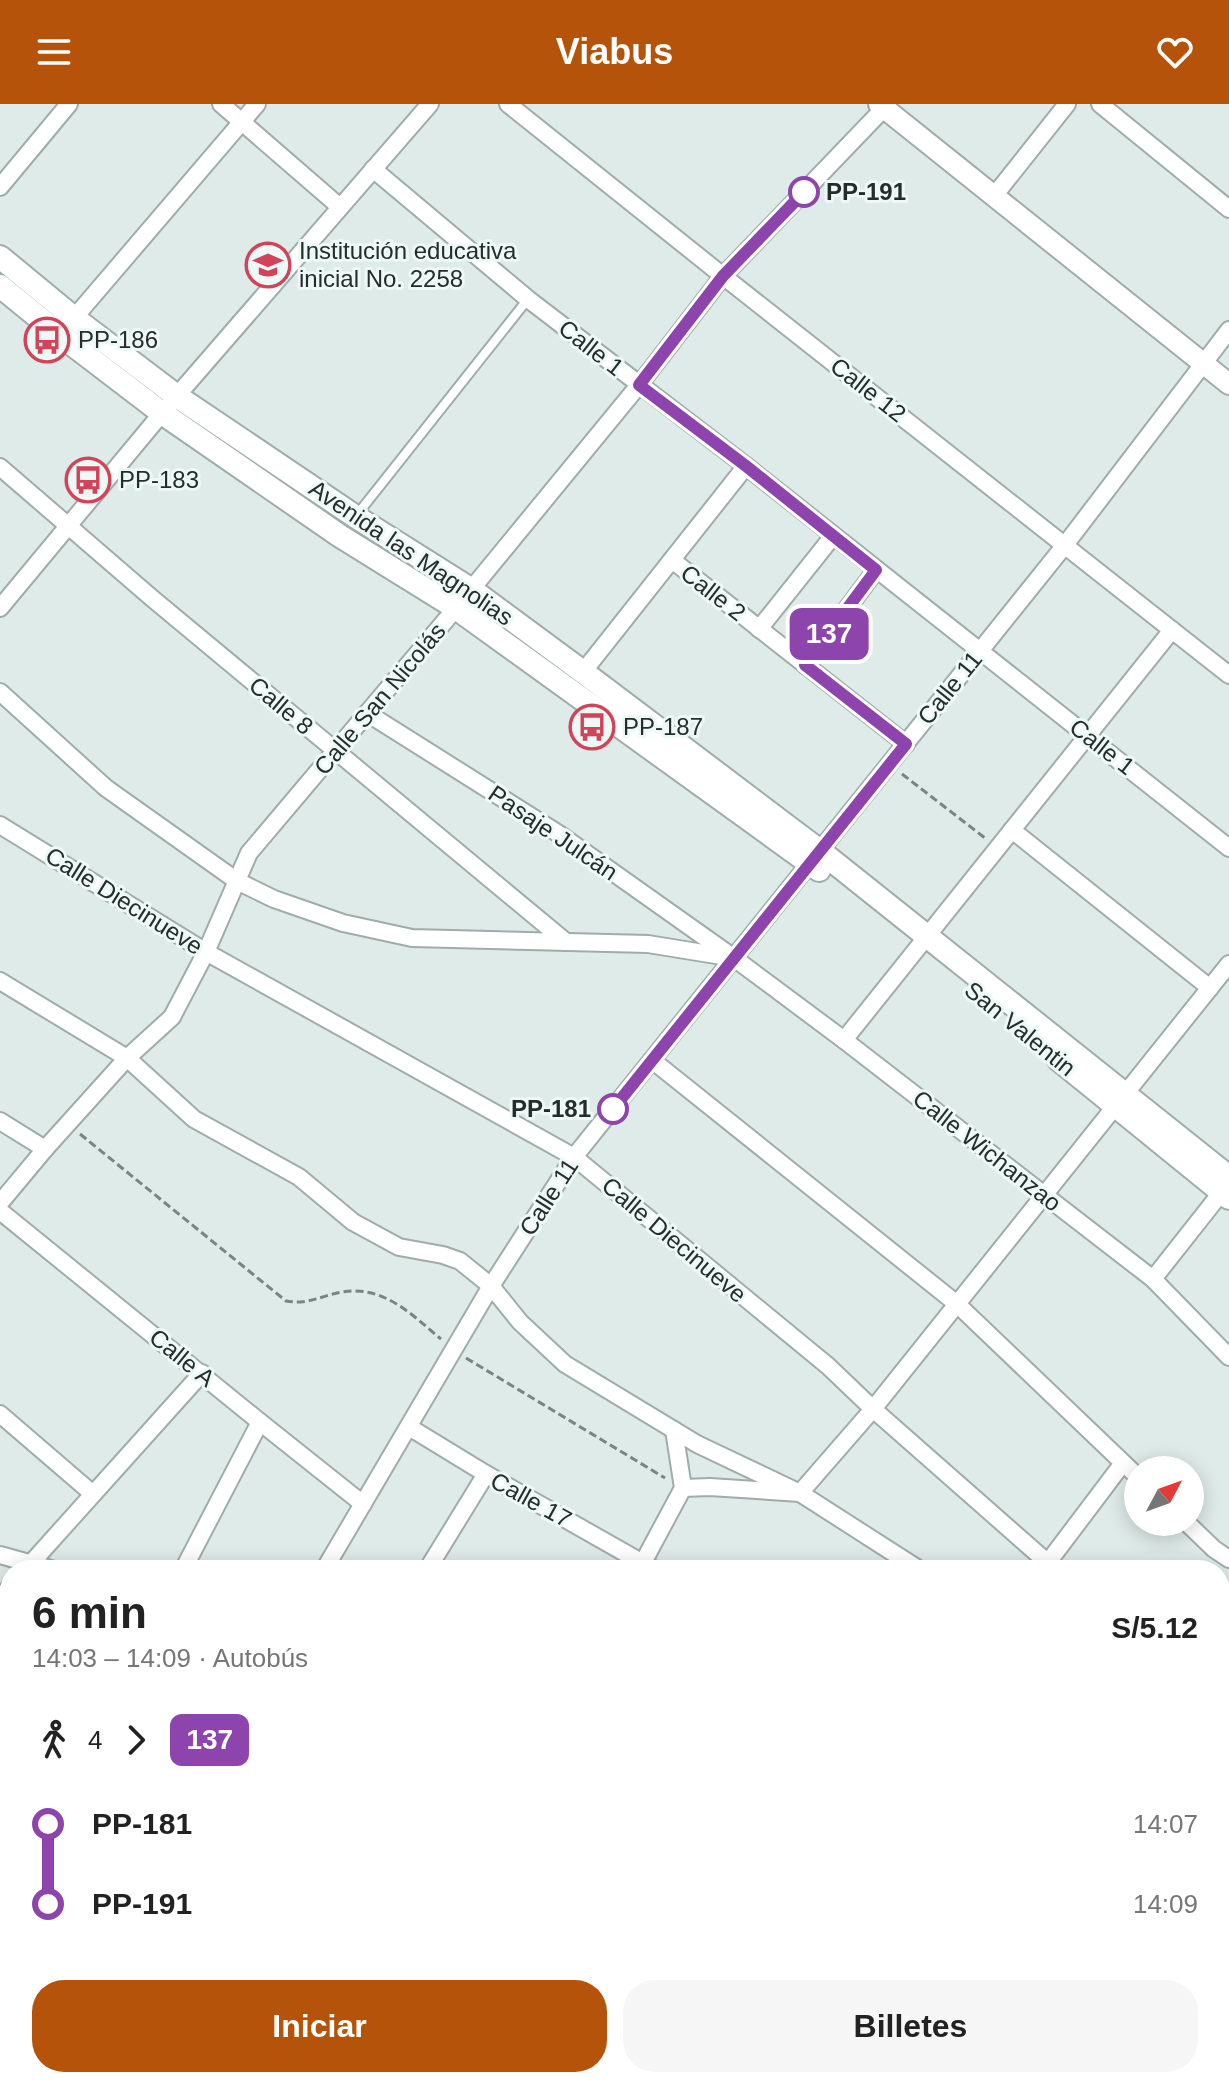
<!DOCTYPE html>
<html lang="es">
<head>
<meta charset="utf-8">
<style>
	:root { --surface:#fff; --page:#f6f6f6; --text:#222; --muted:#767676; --accent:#b45309 }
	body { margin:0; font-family:Arial,sans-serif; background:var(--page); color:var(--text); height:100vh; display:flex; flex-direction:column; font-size:30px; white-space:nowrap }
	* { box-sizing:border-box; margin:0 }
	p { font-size:26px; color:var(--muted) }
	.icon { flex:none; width:44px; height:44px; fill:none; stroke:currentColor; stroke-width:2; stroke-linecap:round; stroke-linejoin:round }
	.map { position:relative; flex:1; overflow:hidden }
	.panel { position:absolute; left:0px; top:1456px; width:1230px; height:528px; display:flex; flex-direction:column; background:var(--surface); border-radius:32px 32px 0 0; box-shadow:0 4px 20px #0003 }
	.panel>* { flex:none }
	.badge { padding:0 16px; border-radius:12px; font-size:28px; line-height:52px }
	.needle { width:52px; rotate:49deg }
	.buttons { position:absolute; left:1124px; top:1352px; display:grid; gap:16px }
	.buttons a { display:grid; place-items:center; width:80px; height:80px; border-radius:50%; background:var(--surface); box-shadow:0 4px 20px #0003; font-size:40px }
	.map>.badge { position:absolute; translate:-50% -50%; box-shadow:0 0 0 4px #fff }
	.legs { display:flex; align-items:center; gap:12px; height:88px; padding:0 32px; font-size:26px }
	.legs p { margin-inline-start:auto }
	.headline { display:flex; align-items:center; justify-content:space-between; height:136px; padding:0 32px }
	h1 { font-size:44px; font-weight:700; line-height:60px }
	.primary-button { display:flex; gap:16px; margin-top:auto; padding:16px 32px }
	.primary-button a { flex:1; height:92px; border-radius:32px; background:var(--accent); color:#fff; font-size:32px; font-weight:700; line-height:92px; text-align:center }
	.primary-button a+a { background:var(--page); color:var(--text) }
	ul { padding:0 32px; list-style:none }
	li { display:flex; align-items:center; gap:28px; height:80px; font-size:30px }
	li i { display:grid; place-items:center; width:12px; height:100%; margin:0 10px; background:currentColor }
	li i::after { content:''; width:20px; height:20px; margin:-10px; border:6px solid; border-radius:50%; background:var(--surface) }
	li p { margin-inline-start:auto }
	li:first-child i { background:linear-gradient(#0000 50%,currentColor 0) }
	li:last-child i { background:linear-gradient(currentColor 50%,#0000 0) }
	header { display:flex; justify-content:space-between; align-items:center; height:104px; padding:0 32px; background:var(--accent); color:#fff; font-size:36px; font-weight:700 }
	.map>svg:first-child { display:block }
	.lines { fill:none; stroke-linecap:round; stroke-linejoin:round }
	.service-casing { stroke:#a0acaa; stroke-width:12 }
	.minor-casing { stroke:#a0acaa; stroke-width:20 }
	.tertiary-casing { stroke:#a0acaa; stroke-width:24 }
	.secondary-casing { stroke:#a0acaa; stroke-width:26 }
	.path { stroke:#7b8482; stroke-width:3; stroke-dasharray:8 4; stroke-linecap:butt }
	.service { stroke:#fff; stroke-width:8 }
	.minor { stroke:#fff; stroke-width:16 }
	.tertiary { stroke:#fff; stroke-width:20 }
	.secondary { stroke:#fff; stroke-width:22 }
	.line-1-casing { stroke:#fff; stroke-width:18 }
	.line-1 { stroke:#8e44ad; stroke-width:12 }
	.stop-1-dot { fill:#fff; stroke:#8e44ad; stroke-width:4 }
	.labels { text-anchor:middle; stroke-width:6; stroke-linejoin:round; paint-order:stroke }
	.stop-label { font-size:24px; font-weight:bold; fill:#272c2b; stroke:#ecf9f7; text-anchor:start }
	.poi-label { font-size:24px; fill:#272c2b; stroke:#ecf9f7; text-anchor:start }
	.street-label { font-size:24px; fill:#272c2b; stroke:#ecf9f7 }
</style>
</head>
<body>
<header><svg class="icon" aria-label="menu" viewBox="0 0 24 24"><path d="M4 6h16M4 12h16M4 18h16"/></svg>Viabus<svg class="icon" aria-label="heart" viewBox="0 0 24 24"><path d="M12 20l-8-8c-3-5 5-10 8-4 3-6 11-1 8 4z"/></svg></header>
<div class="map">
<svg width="1229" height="1984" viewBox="0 0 1229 1984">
	<rect width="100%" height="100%" fill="#dfebe9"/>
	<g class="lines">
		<g class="service-casing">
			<path id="service" d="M356,412l172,-217"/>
		</g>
		<g class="minor-casing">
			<g id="minor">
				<path d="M221,0l119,103"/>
				<path d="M508,0l215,172 506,399"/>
				<path d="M1100,0l129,105"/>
				<path d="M373,65l155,130 218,167 483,382"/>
				<path d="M0,83l69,-83"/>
				<path d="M994,92l73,-92"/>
				<path d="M74,214l183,-214"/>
				<path d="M0,363l153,132 413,343"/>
				<path d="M672,456l234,184"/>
				<path d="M0,504l162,-195 268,-309"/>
				<path d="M759,525l74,-93"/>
				<path d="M805,561l71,-95"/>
				<path d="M583,568l163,-206"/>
				<path d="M0,588l106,96 131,93 37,18 69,24 69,15 236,6 80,13"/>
				<path d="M367,609l192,121 175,124 110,82 309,239 76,78"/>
				<path d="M0,721l206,127 368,205 254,209 45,43 183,161"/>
				<path d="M1012,726l198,158"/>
				<path d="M0,877l127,77 67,61 105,58 54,45 46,25 44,8 17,6 31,25 29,36 45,42 132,80 103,49 120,77"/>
				<path d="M844,936l328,-410"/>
				<path d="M652,956l305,244 181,173"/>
				<path d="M0,1017l45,28"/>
				<path d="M0,1099l45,-54 82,-91 45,-41 34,-65 43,-99 207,-245 183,-223 84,-109 165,-172"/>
				<path d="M0,1107l260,211 103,82"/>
				<path d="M1153,1175l75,-95"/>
				<path d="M0,1310l93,80"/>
				<path d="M409,1323l77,47 169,96"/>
				<path d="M683,1384l27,-1 90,6 73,-84 356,-445"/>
				<path d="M1186,1418l28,27 15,10"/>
				<path d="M0,1451l54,15"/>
				<path d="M1043,1465l80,-106"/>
				<path d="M25,1466l177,-197"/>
				<path d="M183,1466l77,-148"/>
				<path d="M324,1466l167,-284 83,-129 491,-612 164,-215"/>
				<path d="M427,1466l59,-96"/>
				<path d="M639,1466l44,-82 -9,-58"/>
				<path d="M0,1494l10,-11"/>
				<path d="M1220,1595l9,5"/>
				<path d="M0,1607l10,9"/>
				<path d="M1220,1661l9,6"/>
				<path d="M0,1752l10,-15"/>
				<path d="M1220,1797l9,5"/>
				<path d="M0,1916l10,-16"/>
				<path d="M1220,1942l9,5"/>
				<path d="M268,1974l2,10"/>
				<path d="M632,1974l2,10"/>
				<path d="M890,1974l3,10"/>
				<path d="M116,1984l6,-10"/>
				<path d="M427,1984l35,-10"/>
			</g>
		</g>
		<g class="tertiary-casing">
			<g id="tertiary">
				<path d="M879,0l350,280"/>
				<path d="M1220,1721l9,-18"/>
				<path d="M1146,1974l3,10"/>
				<path d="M1167,1974l3,10"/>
			</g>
		</g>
		<g class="secondary-casing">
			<g id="secondary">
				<path d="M0,153l74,61 104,79 178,120 116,73 111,82 237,179 409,326"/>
				<path d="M0,182l60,49 102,78 178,123 116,72 363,262"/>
				<path d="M1059,956l170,138"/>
			</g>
		</g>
		<g class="path">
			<path d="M902,670l83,64"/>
			<path d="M80,1030l206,167c22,4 34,-5 56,-9 42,-7 70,23 99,47"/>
			<path d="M466,1254l199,120"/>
		</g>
		<use href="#service" class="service"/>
		<use href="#minor" class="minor"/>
		<use href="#tertiary" class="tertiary"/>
		<use href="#secondary" class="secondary"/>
	</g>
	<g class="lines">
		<g class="line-1-casing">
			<path id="line-1" d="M613,1005l293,-365 -101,-79 71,-95 -130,-104 -107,-81 84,-109 81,-84"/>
		</g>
		<use href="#line-1" class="line-1"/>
	</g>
	<defs>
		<g id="school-ring" transform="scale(2.3)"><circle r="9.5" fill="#ecf9f7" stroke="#d34358" stroke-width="1.5"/><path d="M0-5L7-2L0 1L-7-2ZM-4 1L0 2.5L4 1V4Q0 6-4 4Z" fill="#d34358"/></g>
		<g id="bus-ring" transform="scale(2.3)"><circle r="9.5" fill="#ecf9f7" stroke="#d34358" stroke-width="1.5"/><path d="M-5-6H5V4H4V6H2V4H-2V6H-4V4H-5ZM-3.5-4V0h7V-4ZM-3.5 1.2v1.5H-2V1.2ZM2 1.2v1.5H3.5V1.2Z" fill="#d34358"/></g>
	</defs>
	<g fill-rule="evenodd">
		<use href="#school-ring" x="268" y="161"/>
		<use href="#bus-ring" x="47" y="236"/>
		<use href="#bus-ring" x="88" y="376"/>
		<use href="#bus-ring" x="592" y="623"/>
	</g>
	<g class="stop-1-dot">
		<circle cx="804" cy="88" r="14"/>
		<circle cx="613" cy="1005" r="14"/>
	</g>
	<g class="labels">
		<g class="stop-label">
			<text x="826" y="96">PP-191</text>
			<text x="591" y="1013" text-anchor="end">PP-181</text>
		</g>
		<g class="poi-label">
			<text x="299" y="155">Institución educativa<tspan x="299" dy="28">inicial No. 2258</tspan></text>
			<text x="78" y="244">PP-186</text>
			<text x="119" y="384">PP-183</text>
			<text x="623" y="631">PP-187</text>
		</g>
		<g class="street-label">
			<text transform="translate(591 244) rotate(38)" y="8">Calle 1</text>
			<text transform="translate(868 286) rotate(38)" y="8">Calle 12</text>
			<text transform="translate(411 449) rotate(34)" y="8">Avenida las Magnolias</text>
			<text transform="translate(713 489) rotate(38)" y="8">Calle 2</text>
			<text transform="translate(950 584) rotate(-51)" y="8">Calle 11</text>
			<text transform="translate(380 595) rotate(-50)" y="8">Calle San Nicolás</text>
			<text transform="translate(281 602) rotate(40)" y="8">Calle 8</text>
			<text transform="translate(1102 643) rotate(38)" y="8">Calle 1</text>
			<text transform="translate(553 729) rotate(34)" y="8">Pasaje Julcán</text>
			<text transform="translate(124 797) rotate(32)" y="8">Calle Diecinueve</text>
			<text transform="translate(1020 925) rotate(39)" y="8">San Valentin</text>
			<text transform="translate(987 1047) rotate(38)" y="8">Calle Wichanzao</text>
			<text transform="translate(549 1093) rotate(-57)" y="8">Calle 11</text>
			<text transform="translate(674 1136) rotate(40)" y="8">Calle Diecinueve</text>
			<text transform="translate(182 1254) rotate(39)" y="8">Calle A</text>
			<text transform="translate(531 1396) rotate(29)" y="8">Calle 17</text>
		</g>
	</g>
</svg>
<div class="buttons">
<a><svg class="needle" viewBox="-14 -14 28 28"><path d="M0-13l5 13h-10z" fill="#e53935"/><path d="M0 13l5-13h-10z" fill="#767676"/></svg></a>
</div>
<b class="badge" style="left:829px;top:530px;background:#8e44ad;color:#fff">137</b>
<section class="panel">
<div class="headline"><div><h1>6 min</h1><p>14:03 – 14:09 · Autobús</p></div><b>S/5.12</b></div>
<div class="legs"><svg class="icon" aria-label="walk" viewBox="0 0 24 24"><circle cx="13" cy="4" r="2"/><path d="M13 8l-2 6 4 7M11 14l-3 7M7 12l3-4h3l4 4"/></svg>4<svg class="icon" aria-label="forward" viewBox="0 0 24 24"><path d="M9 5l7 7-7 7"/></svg><b class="badge" style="background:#8e44ad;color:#fff">137</b></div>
<ul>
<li><i style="color:#8e44ad"></i><b>PP-181</b><p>14:07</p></li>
<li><i style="color:#8e44ad"></i><b>PP-191</b><p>14:09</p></li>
</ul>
<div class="primary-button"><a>Iniciar</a><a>Billetes</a></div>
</section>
</div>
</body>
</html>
